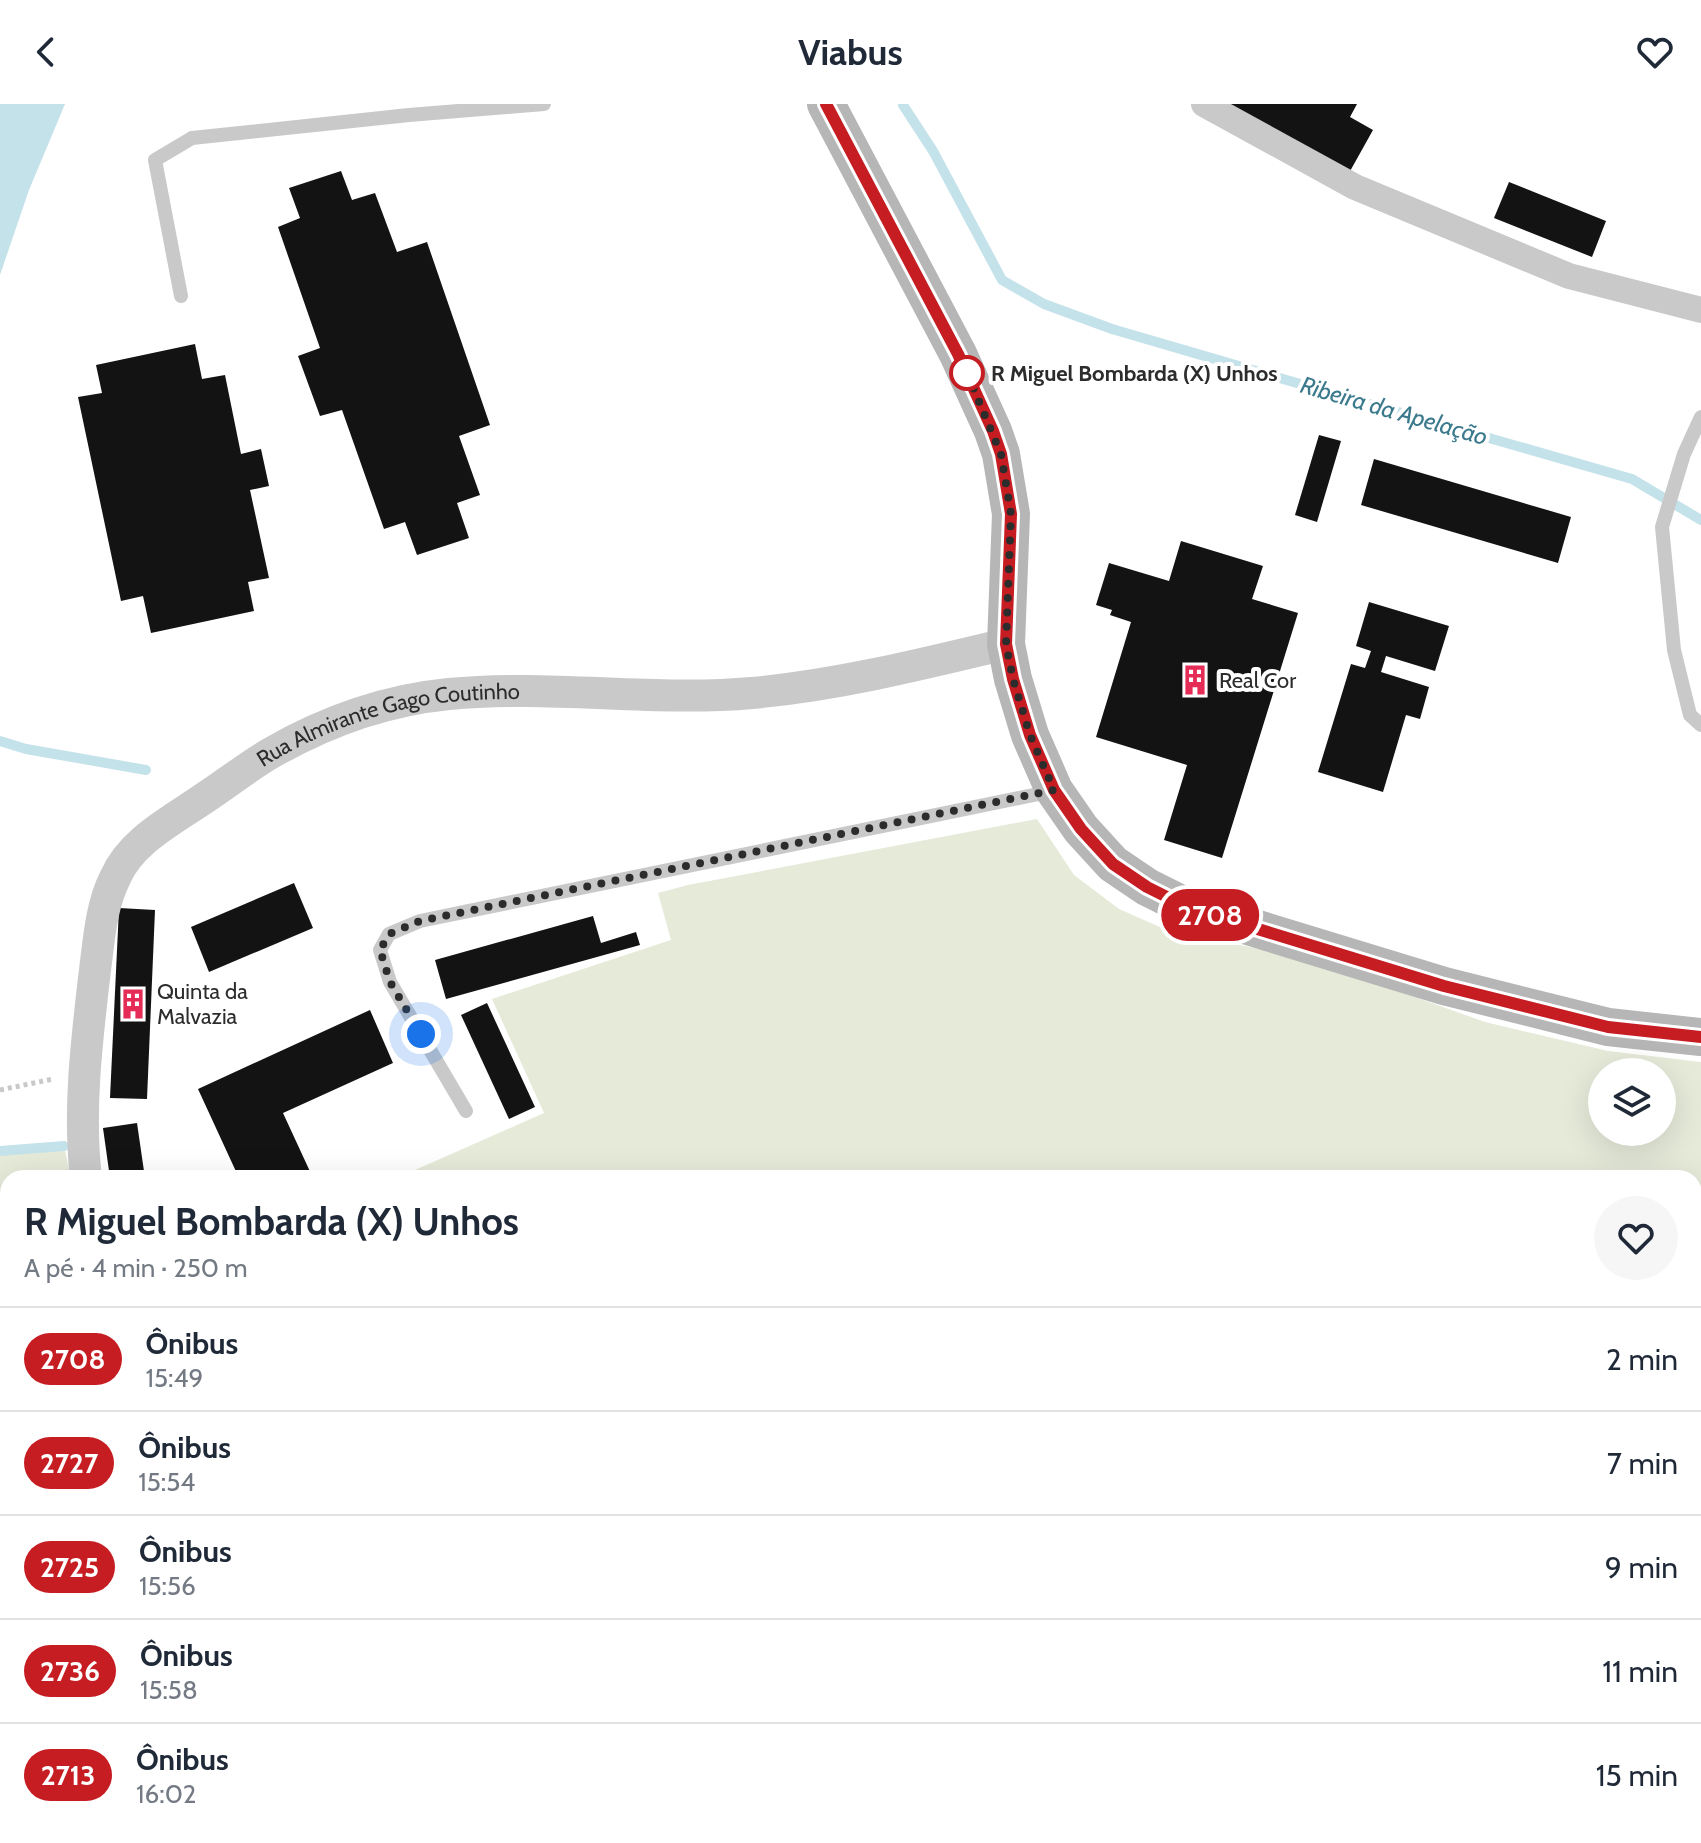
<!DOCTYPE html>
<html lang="pt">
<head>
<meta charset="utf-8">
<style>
	:root { --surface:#fff; --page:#f6f6f7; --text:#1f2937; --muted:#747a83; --line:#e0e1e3 }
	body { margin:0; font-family:Cabin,sans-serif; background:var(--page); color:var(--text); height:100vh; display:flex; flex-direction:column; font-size:30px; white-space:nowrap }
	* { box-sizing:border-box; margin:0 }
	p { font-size:26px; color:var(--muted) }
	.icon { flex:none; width:44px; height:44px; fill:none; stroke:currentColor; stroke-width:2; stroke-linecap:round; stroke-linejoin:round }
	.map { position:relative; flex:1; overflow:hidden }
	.panel { position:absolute; left:0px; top:1066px; width:1702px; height:674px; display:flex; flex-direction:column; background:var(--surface); border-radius:24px 24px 0 0; box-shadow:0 8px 32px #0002 }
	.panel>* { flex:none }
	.badge { padding:0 16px; border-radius:26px; font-size:28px; line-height:52px }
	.buttons { position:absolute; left:1588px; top:954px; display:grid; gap:16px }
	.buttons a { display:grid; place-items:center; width:88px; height:88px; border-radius:50%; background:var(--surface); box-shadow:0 8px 32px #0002; font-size:40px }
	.you { position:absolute; width:40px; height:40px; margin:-20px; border:6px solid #fff; border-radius:50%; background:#1a73e8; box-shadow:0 0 0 12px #1a73e833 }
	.map>.badge { position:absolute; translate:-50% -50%; box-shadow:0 0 0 4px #fff }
	.round { display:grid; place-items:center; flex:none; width:84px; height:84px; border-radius:42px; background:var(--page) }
	.overview { display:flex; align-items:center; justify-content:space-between; height:136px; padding:0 24px }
	h1 { font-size:38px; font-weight:800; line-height:60px }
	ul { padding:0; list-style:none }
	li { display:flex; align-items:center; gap:24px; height:104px; padding:0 24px; border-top:2px solid var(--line) }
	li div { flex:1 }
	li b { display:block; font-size:30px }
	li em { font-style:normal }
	li .badge { min-width:88px; font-weight:700; text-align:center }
	header { display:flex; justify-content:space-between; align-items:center; height:104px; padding:0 24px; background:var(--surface); font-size:36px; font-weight:800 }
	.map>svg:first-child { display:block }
	.green { fill:#e5ead9; fill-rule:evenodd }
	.water { fill:#c4e2ea }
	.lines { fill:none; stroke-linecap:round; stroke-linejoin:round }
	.stream { stroke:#c4e2ea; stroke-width:10 }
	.building { fill:#131313 }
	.path { stroke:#c9c9c9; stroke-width:5; stroke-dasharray:4 4; stroke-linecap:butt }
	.service { stroke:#c9c9c9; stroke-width:14 }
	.minor { stroke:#c9c9c9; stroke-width:26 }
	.tertiary { stroke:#c9c9c9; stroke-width:32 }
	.secondary { stroke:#b6b6b6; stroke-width:38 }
	.line-casing { stroke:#fff; stroke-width:18 }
	.line { stroke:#c61d23; stroke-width:12 }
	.walk { stroke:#2c2c2c; stroke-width:8; stroke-dasharray:0 14.4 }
	.stop-dot { fill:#fff; stroke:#c61d23; stroke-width:4 }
	.labels { text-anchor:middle; stroke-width:8; stroke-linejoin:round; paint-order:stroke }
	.stop-label { font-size:22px; font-weight:bold; fill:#2c2c2c; stroke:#fff; text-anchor:start }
	.poi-label { font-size:22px; fill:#2c2c2c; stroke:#fff; text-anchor:start }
	.street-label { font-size:22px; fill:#2c2c2c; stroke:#fff }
	.water-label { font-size:24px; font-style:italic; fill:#3b7a8d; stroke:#fff }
</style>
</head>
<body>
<header><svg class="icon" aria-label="back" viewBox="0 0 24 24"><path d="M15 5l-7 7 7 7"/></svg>Viabus<svg class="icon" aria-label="heart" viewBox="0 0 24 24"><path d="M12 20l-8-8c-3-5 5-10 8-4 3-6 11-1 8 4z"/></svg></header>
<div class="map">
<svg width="1701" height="1739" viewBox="0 0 1701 1739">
	<rect width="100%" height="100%" fill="#fff"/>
	<g class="green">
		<path d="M1037,715l37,56 45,34 50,22 106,21 106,33 104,37 123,29 93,11v781h-136l-7,-7h136v-658h-1297l147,-65 -52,-114 179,-59 -13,-47 30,-8zM1602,968h60v60h-60z"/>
		<path d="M64,1042l7,32h-63v658h98l1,7h-107v-692z"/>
		<path d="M135,1732h578l1,7h-578z"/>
	</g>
	<path class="water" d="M0,0h65l-36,86 -29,85z"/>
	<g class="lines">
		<g class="stream">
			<path d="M903,1l30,46 69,129 42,24 68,25 164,48 356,102 69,41"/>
			<path d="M0,637l26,8 120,21"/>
			<path d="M0,1047l64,-5"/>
		</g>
	</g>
	<g class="building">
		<path d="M1227,0h130l-7,13 23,13 -24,43z"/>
		<path d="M341,67l11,29 23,-7 22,59 30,-10 63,183 -31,11 21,59 -23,8 12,35 -52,17 -12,-33 -21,7 -42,-119 -22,6 -22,-60 22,-8 -42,-121 22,-9 -11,-30z"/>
		<path d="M1509,78l97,39 -14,36 -98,-39z"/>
		<path d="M195,240l7,35 23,-4 16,79 20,-5 8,37 -19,4 19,88 -21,4 6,29 -103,22 -8,-37 -22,5 -43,-204 24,-4 -6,-28z"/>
		<path d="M1319,331l22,6 -24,81 -22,-7z"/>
		<path d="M1374,355l197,58 -13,46 -197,-58z"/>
		<path d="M1181,437l82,25 -11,33 46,14 -76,245 -58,-18 23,-75 -91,-28 35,-115 -21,-7 2,-5 -16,-5 13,-42 60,18z"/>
		<path d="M1369,498l80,24 -14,45 -49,-15 -5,16 48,15 -9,32 -14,-4 -23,77 -65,-20 33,-108 14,4 6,-17 -15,-5z"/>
		<path d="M294,779l19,45 -104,44 -18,-45z"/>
		<path d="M119,804l36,2 -8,189 -37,-1z"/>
		<path d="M593,812l8,27 35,-11 4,13 -194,54 -11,-39z"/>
		<path d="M487,899l48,104 -26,12 -48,-104z"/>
		<path d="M370,906l23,53 -110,50 30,65h-74l-41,-89z"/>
		<path d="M137,1019l8,55h-35l-7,-50z"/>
		<path d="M1342,1732h51l-7,7h-49z"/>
	</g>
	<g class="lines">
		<g class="path">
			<path d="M0,986l53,-11"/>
			<path d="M235,1739l1,-7"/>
		</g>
		<g class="service">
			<path d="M181,192l-26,-136 37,-22 217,-23 135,-11"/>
			<path d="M1701,313l-17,37 -22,73 12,123 16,65 11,10"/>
			<path d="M466,1007l-76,-129 -10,-32 9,-16 31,-13 633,-130"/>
		</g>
		<g class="minor">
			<path d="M1204,0l151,83 214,89 132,34"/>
			<path d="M918,1732l2,7"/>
			<path d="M1539,1732l7,7"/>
		</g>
		<g class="tertiary">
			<path id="s1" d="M86,1074c-8,-68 1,-140 9,-208 4,-31 6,-64 20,-92 16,-37 56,-57 88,-79 23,-15 44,-32 68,-46 54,-31 116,-53 178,-59 101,-10 202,8 303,-1 86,-8 171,-29 254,-49"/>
			<path d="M118,1732l1,7"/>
		</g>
		<path class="secondary" d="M826,0l132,250 35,77 8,23 10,60 -5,130 7,35 17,56 24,55 27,39 32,35 34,23 42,21 255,78 164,41 93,10"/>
	</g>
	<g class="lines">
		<g class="line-casing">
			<path id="line" d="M826,0l132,250 35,77 8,23 10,60 -5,130 7,35 17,56 24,55 27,39 32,35 34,23 42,21 255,78 164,41 93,10"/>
		</g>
		<use href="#line" class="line"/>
		<path class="walk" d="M421,930l-31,-52 -10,-32 9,-16 31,-13 634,-131 -24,-55 -17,-56 -7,-35 5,-130 -10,-60 -34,-81"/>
	</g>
	<defs>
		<g id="building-bare" transform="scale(2.4)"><path d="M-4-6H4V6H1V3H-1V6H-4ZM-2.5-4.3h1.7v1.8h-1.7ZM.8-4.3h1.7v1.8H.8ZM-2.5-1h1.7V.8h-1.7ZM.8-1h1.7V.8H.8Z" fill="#e52c56" stroke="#fff" stroke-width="2.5" paint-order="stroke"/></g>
	</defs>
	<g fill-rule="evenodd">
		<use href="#building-bare" x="1195" y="576"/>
		<use href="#building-bare" x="133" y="900"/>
	</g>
	<circle class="stop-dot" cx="967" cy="269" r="16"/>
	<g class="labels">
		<g class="stop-label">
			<text x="991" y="277">R Miguel Bombarda (X) Unhos</text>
		</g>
		<g class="poi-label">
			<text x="1219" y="584">Real Cor</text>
			<text x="157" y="895">Quinta da<tspan x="157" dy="25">Malvazia</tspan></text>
		</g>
		<g class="street-label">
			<text dy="8" stroke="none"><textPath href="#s1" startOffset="628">Rua Almirante Gago Coutinho</textPath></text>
		</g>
		<g class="water-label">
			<text transform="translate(1394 307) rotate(16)" y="8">Ribeira da Apelação</text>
		</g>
	</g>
</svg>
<div class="buttons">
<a><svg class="icon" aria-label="layers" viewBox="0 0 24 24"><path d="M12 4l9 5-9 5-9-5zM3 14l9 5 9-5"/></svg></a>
</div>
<div class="you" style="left:421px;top:930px"></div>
<b class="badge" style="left:1210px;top:811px;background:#c61d23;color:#fff">2708</b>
<section class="panel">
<div class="overview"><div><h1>R Miguel Bombarda (X) Unhos</h1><p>A pé · 4 min · 250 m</p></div><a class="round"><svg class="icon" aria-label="heart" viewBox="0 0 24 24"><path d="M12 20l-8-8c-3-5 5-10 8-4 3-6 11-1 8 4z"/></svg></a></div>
<ul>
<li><span class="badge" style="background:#c61d23;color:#fff">2708</span><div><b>Ônibus</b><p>15:49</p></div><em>2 min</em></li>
<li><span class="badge" style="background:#c61d23;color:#fff">2727</span><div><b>Ônibus</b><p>15:54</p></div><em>7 min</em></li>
<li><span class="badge" style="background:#c61d23;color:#fff">2725</span><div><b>Ônibus</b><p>15:56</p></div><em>9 min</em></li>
<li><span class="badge" style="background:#c61d23;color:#fff">2736</span><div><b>Ônibus</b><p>15:58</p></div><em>11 min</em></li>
<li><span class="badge" style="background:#c61d23;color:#fff">2713</span><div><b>Ônibus</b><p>16:02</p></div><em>15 min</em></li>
</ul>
</section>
</div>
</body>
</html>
